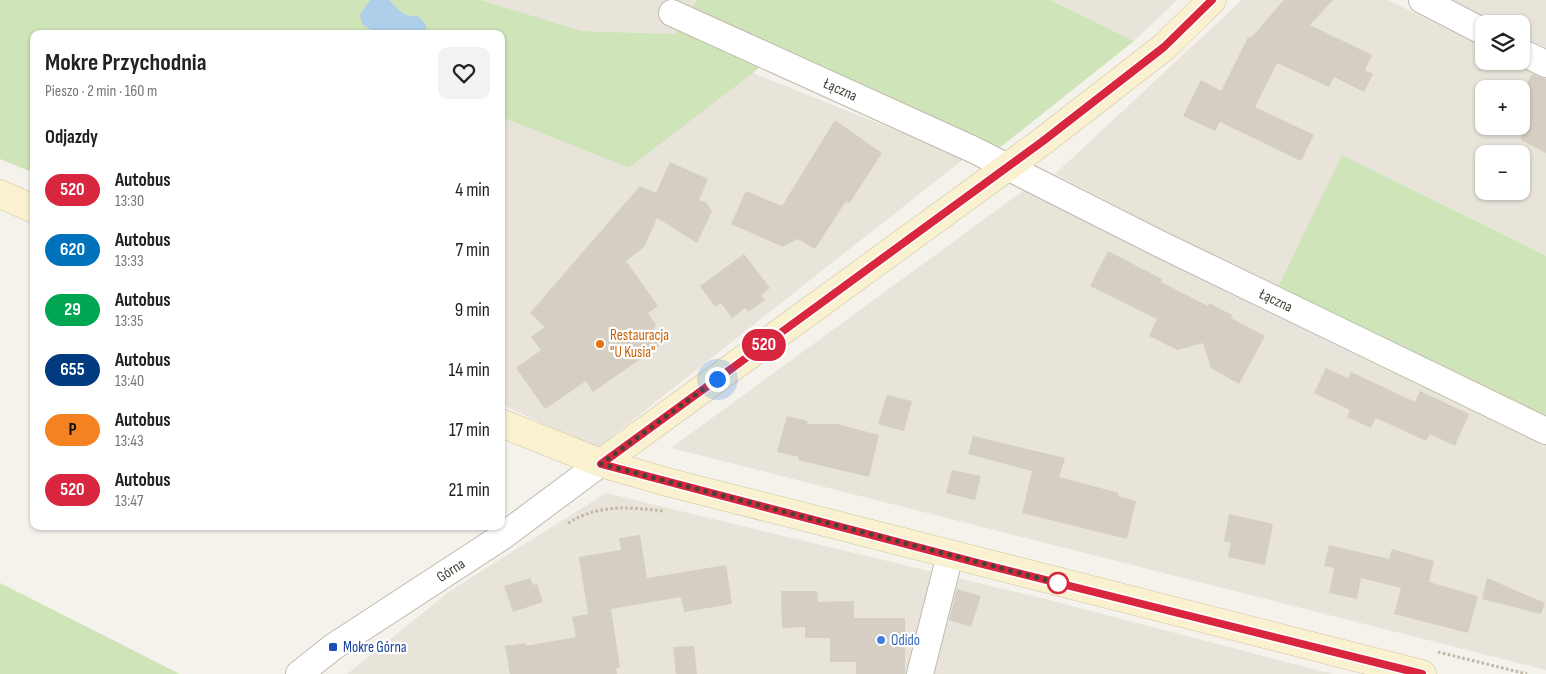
<!DOCTYPE html>
<html lang="pl">
<head>
<meta charset="utf-8">
<style>
	:root { --surface:#fff; --page:#f2f2f2; --text:#222; --muted:#767676 }
	body { margin:0; font-family:"Sofia Sans Condensed",sans-serif; background:var(--page); color:var(--text); height:100vh; display:flex; flex-direction:column; font-size:19px; white-space:nowrap }
	* { box-sizing:border-box; margin:0 }
	p { font-size:16px; color:var(--muted) }
	.icon { flex:none; width:28px; height:28px; fill:none; stroke:currentColor; stroke-width:2; stroke-linecap:round; stroke-linejoin:round }
	.map { position:relative; flex:1; overflow:hidden }
	.panel { position:absolute; left:30px; top:30px; width:475px; height:500px; display:flex; flex-direction:column; background:var(--surface); border-radius:10px; box-shadow:0 1px 4px #0004 }
	.panel>* { flex:none }
	.badge { padding:0 10px; border-radius:16px; font-size:18px; line-height:32px }
	.controls { position:absolute; left:1475px; top:15px; display:grid; gap:10px }
	.controls a { display:grid; place-items:center; width:55px; height:55px; border-radius:10px; background:var(--surface); box-shadow:0 1px 4px #0004; font-size:25px }
	.you { position:absolute; width:25px; height:25px; margin:-12px; border:4px solid #fff; border-radius:50%; background:#1a73e8; box-shadow:0 0 0 8px #1a73e833 }
	.map>.badge { position:absolute; translate:-50% -50%; box-shadow:0 0 0 2px #fff }
	h2 { padding:0 15px; font-size:19px; line-height:45px }
	.round { display:grid; place-items:center; flex:none; width:52px; height:52px; border-radius:10px; background:var(--page) }
	.head { display:flex; align-items:center; justify-content:space-between; height:85px; padding:0 15px }
	h1 { font-size:24px; font-weight:700; line-height:38px }
	ul { padding:0; list-style:none }
	li { display:flex; align-items:center; gap:15px; height:60px; padding:0 15px }
	li div { flex:1 }
	li b { display:block; font-size:19px }
	li em { font-style:normal }
	li .badge { min-width:55px; font-weight:700; text-align:center }
	.map>svg:first-child { display:block }
	.residential { fill:#e8e4da; fill-rule:evenodd }
	.green { fill:#cfe4b9 }
	.water { fill:#aecfea }
	.building { fill:#d5cec2 }
	.lines { fill:none; stroke-linecap:round; stroke-linejoin:round }
	.street-casing { stroke:#bfbaaf; stroke-width:28 }
	.secondary-casing { stroke:#cfc5a0; stroke-width:29 }
	.path { stroke:#bfb6a1; stroke-width:3; stroke-dasharray:2.5 2.5; stroke-linecap:butt }
	.street { stroke:#fff; stroke-width:26 }
	.secondary { stroke:#faf1d0; stroke-width:28 }
	.line-casing { stroke:#fff; stroke-width:11 }
	.line { stroke:#d7263d; stroke-width:8 }
	.walk { stroke:#48433a; stroke-width:5; stroke-dasharray:0 9 }
	.food-dot { fill:#e8710a; stroke:#fff; stroke-width:2 }
	.stop-dot { fill:#fff; stroke:#d7263d; stroke-width:2.5 }
	.shop-dot { fill:#3f7fe0; stroke:#fff; stroke-width:2 }
	.transit-dot { fill:#1a4fb4; stroke:#fff; stroke-width:2 }
	.labels { text-anchor:middle; stroke-width:4.5; stroke-linejoin:round; paint-order:stroke }
	.street-label { font-size:15px; fill:#48433a; stroke:#fff }
	.food-label { font-size:15px; fill:#c56008; stroke:#fff; text-anchor:start }
	.shop-label { font-size:15px; fill:#366cbe; stroke:#fff; text-anchor:start }
	.transit-label { font-size:15px; fill:#164399; stroke:#fff; text-anchor:start }
</style>
</head>
<body>
<div class="map">
<svg width="1546" height="674" viewBox="0 0 1546 674">
	<rect width="100%" height="100%" fill="#f4f2eb"/>
	<g class="residential">
		<path d="M481,0h216l-22,34 -93,-3z"/>
		<path d="M1050,0h127l-43,41z"/>
		<path d="M1242,0h146l96,47v14h28l34,17v178l-204,-100 -65,133 -222,-115zM1484,89h37v37h-37zM1484,154h37v37h-37z"/>
		<path d="M1443,0h103v48l-25,-11v-13h-27z"/>
		<path d="M753,73l212,85 -369,291 -95,-45v-287l128,51z"/>
		<path d="M1027,188l519,250v232l-875,-222z"/>
		<path d="M606,493l443,107 283,74h-985l103,-83z"/>
	</g>
	<g class="green">
		<path d="M0,0h481l101,31 93,3 22,-34h353l84,41 -136,108 -218,-101 -27,25 -124,95 -128,-51v-83h-467v139l-34,-14z"/>
		<path d="M1342,155l204,101v165l-269,-132z"/>
		<path d="M0,583l180,91h-180z"/>
	</g>
	<path class="water" d="M370,0h19c11,10 12,17 29,16l8,9v9c-12,0 -51,0 -58,-6 -6,-3 -7,-7 -8,-13z"/>
	<g class="building">
		<path d="M1284,0h49l-23,25 62,30 -7,15 8,4 -9,18 -30,-15 -5,10 -52,-24 -22,44 59,28 -13,26 -81,-39 -5,9 -32,-15 18,-36 20,11 27,-54 3,1z"/>
		<path d="M1532,74l14,5v74l-25,-13v-45z"/>
		<path d="M835,120l47,33 -33,51 -3,-3 -31,48 -17,-10 -15,8 -52,-23 15,-33 36,15z"/>
		<path d="M670,162l38,17 -9,21 7,2 6,9 -15,32 -40,-25 -13,29 -18,14 32,45 -10,7 8,12 -5,10 8,11 -66,46 -7,-11 -41,28 -29,-41 25,-18 -10,-13 14,-10 -15,-14 110,-127 16,7z"/>
		<path d="M1108,251l54,28 -1,3 47,24 1,-3 23,12 -1,3 34,18 -26,48 -28,-16 -8,-25 -26,7 -28,-14 8,-17 -67,-33z"/>
		<path d="M744,254l26,34 -9,7 4,5 -17,12 -3,-4 -13,10 -11,-15 -6,4 -15,-21z"/>
		<path d="M1326,368l22,10 3,-6 64,30 5,-11 49,23 -14,32 -25,-12 -4,7 -50,-23 -5,10 -24,-11 3,-7 -36,-17z"/>
		<path d="M887,395l25,6 -8,30 -26,-7z"/>
		<path d="M787,416l21,5 -1,3h30l42,11 -10,42 -71,-17 1,-3 -22,-5z"/>
		<path d="M973,436l92,22 -6,19 60,16 -1,3 18,5 -9,38 -105,-26 10,-42 -64,-17z"/>
		<path d="M952,470l29,6 -6,24 -29,-7z"/>
		<path d="M1229,514l44,10 -8,41 -37,-8 3,-14 -7,-2z"/>
		<path d="M640,535l7,43 79,-13 6,39 -48,8 -3,-15 -70,12 9,58 -4,1 1,6h-107l-5,-28 21,-3v3l50,-9 -4,-20 16,-3 -9,-57 42,-7 -2,-12z"/>
		<path d="M1329,545l60,14 3,-10 42,12 -5,21 49,14 -10,37 -74,-19 7,-26 -40,-10 -4,21 -28,-6 5,-25 -10,-2z"/>
		<path d="M530,578l3,7 4,-1 6,18 -30,10 -9,-26z"/>
		<path d="M1487,578l58,25 -4,11 -59,-15z"/>
		<path d="M957,589l24,7 -10,31 -22,-7z"/>
		<path d="M781,591h36l1,11 36,-1v17h51v56h-49v-12h-26v-24h-25v-11l-23,1z"/>
		<path d="M694,646l3,28h-21l-3,-27z"/>
	</g>
	<g class="lines">
		<g class="street-casing">
			<g id="street">
				<path d="M1422,0l62,32"/>
				<path id="s1" d="M672,13l300,136 188,95 386,187"/>
				<path d="M1521,52l25,12"/>
				<path id="s2" d="M299,674l34,-27 170,-111 98,-73"/>
				<path d="M920,674l30,-119"/>
			</g>
		</g>
		<g class="secondary-casing">
			<g id="secondary">
				<path d="M0,194l34,15"/>
				<path d="M501,423l100,40 66,19 755,192"/>
				<path d="M601,463l442,-322 121,-94 48,-47"/>
			</g>
		</g>
		<g class="path">
			<path d="M568,523c31,-19 60,-16 95,-12"/>
			<path d="M1438,652l89,22"/>
		</g>
		<use href="#street" class="street"/>
		<use href="#secondary" class="secondary"/>
	</g>
	<g class="lines">
		<g class="line-casing">
			<path id="line" d="M1212,0l-48,47 -121,94 -442,323 377,99 444,111"/>
		</g>
		<use href="#line" class="line"/>
		<path class="walk" d="M717,379l-116,85 457,119"/>
	</g>
	<circle class="food-dot" cx="600" cy="344" r="5"/>
	<circle class="stop-dot" cx="1058" cy="583" r="10"/>
	<circle class="shop-dot" cx="881" cy="640" r="5"/>
	<rect class="transit-dot" x="328" y="642" width="10" height="10" rx="2.5"/>
	<g class="labels">
		<g class="street-label">
			<text dy="5" stroke="none"><textPath href="#s1" startOffset="185">Łączna</textPath></text>
			<text dy="5" stroke="none"><textPath href="#s1" startOffset="669">Łączna</textPath></text>
			<text dy="5" stroke="none"><textPath href="#s2" startOffset="184">Górna</textPath></text>
		</g>
		<g class="food-label">
			<text x="610" y="340">Restauracja<tspan x="610" dy="17">"U Kusia"</tspan></text>
		</g>
		<g class="shop-label">
			<text x="891" y="645">Odido</text>
		</g>
		<g class="transit-label">
			<text x="343" y="652">Mokre Górna</text>
		</g>
	</g>
</svg>
<div class="controls">
<a><svg class="icon" aria-label="layers" viewBox="0 0 24 24"><path d="M12 4l9 5-9 5-9-5zM3 14l9 5 9-5"/></svg></a>
<a>+</a>
<a>−</a>
</div>
<div class="you" style="left:717px;top:379px"></div>
<b class="badge" style="left:764px;top:345px;background:#d7263d;color:#fff">520</b>
<section class="panel">
<div class="head"><div><h1>Mokre Przychodnia</h1><p>Pieszo · 2 min · 160 m</p></div><a class="round"><svg class="icon" aria-label="heart" viewBox="0 0 24 24"><path d="M12 20l-8-8c-3-5 5-10 8-4 3-6 11-1 8 4z"/></svg></a></div>
<h2>Odjazdy</h2>
<ul>
<li><span class="badge" style="background:#d7263d;color:#fff">520</span><div><b>Autobus</b><p>13:30</p></div><em>4 min</em></li>
<li><span class="badge" style="background:#0072bc;color:#fff">620</span><div><b>Autobus</b><p>13:33</p></div><em>7 min</em></li>
<li><span class="badge" style="background:#00a651;color:#fff">29</span><div><b>Autobus</b><p>13:35</p></div><em>9 min</em></li>
<li><span class="badge" style="background:#003b80;color:#fff">655</span><div><b>Autobus</b><p>13:40</p></div><em>14 min</em></li>
<li><span class="badge" style="background:#f58220;color:#111">P</span><div><b>Autobus</b><p>13:43</p></div><em>17 min</em></li>
<li><span class="badge" style="background:#d7263d;color:#fff">520</span><div><b>Autobus</b><p>13:47</p></div><em>21 min</em></li>
</ul>
</section>
</div>
</body>
</html>
